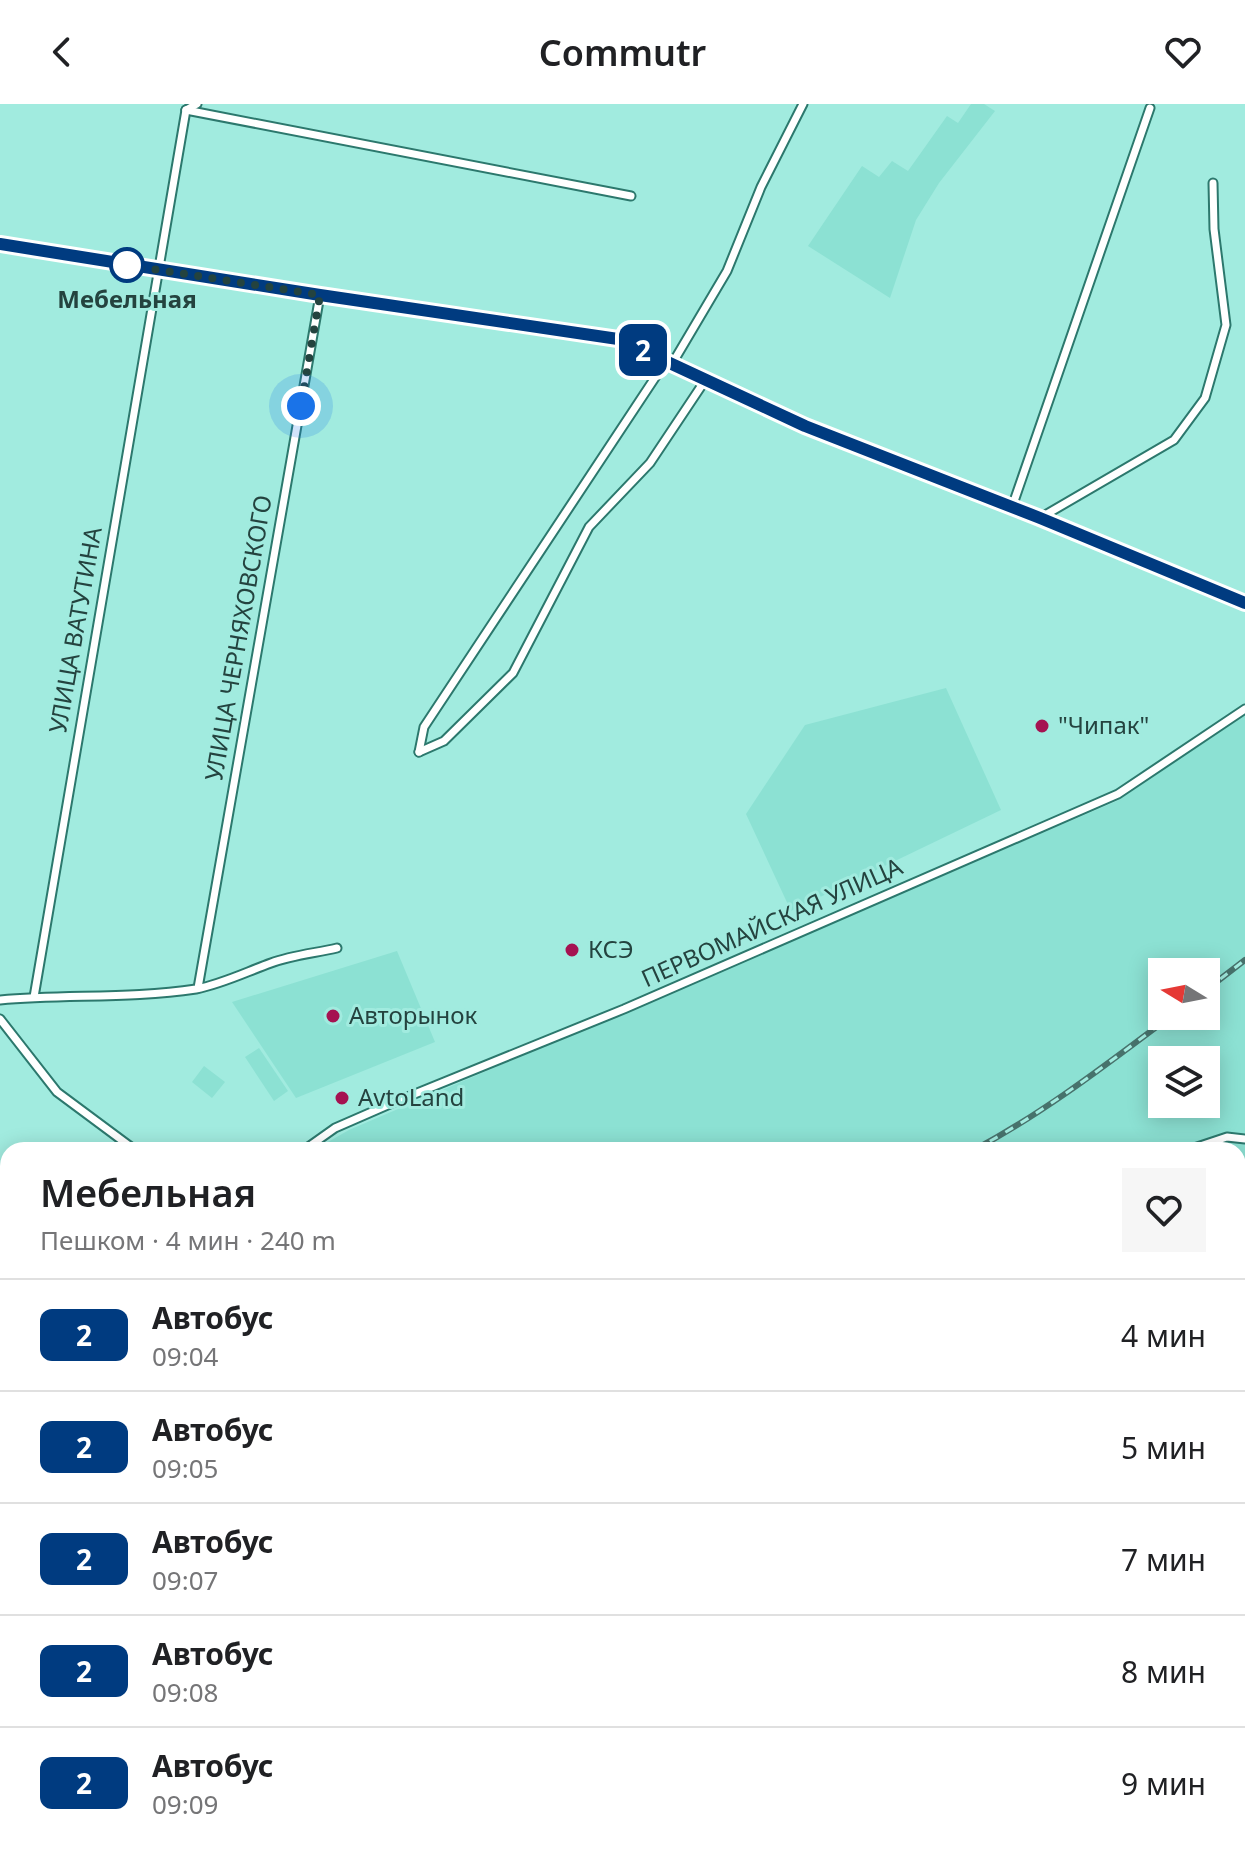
<!DOCTYPE html>
<html lang="ru">
<head>
<meta charset="utf-8">
<style>
	:root { --surface:#fff; --page:#f6f6f6; --text:#202124; --muted:#757577; --line:#e0e0e0 }
	body { margin:0; font-family:"Noto Sans",sans-serif; background:var(--page); color:var(--text); height:100vh; display:flex; flex-direction:column; font-size:30px; white-space:nowrap }
	* { box-sizing:border-box; margin:0 }
	p { font-size:26px; color:var(--muted) }
	.icon { flex:none; width:44px; height:44px; fill:none; stroke:currentColor; stroke-width:2; stroke-linecap:round; stroke-linejoin:round }
	.map { position:relative; flex:1; overflow:hidden }
	.panel { position:absolute; left:0px; top:1038px; width:1246px; height:712px; display:flex; flex-direction:column; background:var(--surface); border-radius:24px 24px 0 0; box-shadow:0 4px 20px #0003 }
	.panel>* { flex:none }
	.badge { padding:0 16px; border-radius:12px; font-size:28px; line-height:52px }
	.needle { width:52px; rotate:280deg }
	.fabs { position:absolute; left:1148px; top:854px; display:grid; gap:16px }
	.fabs a { display:grid; place-items:center; width:72px; height:72px; border-radius:0px; background:var(--surface); box-shadow:0 4px 20px #0003; font-size:40px }
	.you { position:absolute; width:40px; height:40px; margin:-20px; border:6px solid #fff; border-radius:50%; background:#1a73e8; box-shadow:0 0 0 12px #1a73e833 }
	.map>.badge { position:absolute; translate:-50% -50%; box-shadow:0 0 0 4px #fff }
	.round { display:grid; place-items:center; flex:none; width:84px; height:84px; border-radius:0px; background:var(--page) }
	.overview { display:flex; align-items:center; justify-content:space-between; height:136px; padding:0 40px }
	h1 { font-size:38px; font-weight:600; line-height:60px }
	ul { padding:0; list-style:none }
	li { display:flex; align-items:center; gap:24px; height:112px; padding:0 40px; border-top:2px solid var(--line) }
	li div { flex:1 }
	li b { display:block; font-size:30px }
	li em { font-style:normal }
	li .badge { min-width:88px; font-weight:700; text-align:center }
	header { display:flex; justify-content:space-between; align-items:center; height:104px; padding:0 40px; background:var(--surface); font-size:36px; font-weight:600 }
	.map>svg:first-child { display:block }
	.built { fill:#8ce1d3; fill-rule:evenodd }
	.green { fill:#a5b77f }
	.lines { fill:none; stroke-linecap:round; stroke-linejoin:round }
	.street-casing { stroke:#2c786d; stroke-width:11 }
	.secondary-casing { stroke:#2c786d; stroke-width:14 }
	.street { stroke:#fff; stroke-width:7 }
	.secondary { stroke:#fff; stroke-width:10 }
	.rail-casing { stroke:#47726c; stroke-width:6 }
	.rail { stroke:#a1ebdf; stroke-width:3; stroke-dasharray:9; stroke-linecap:butt }
	.line-casing { stroke:#fff; stroke-width:18 }
	.line { stroke:#003b80; stroke-width:12 }
	.walk { stroke:#24433f; stroke-width:8; stroke-dasharray:0 14.4 }
	.stop-dot { fill:#fff; stroke:#003b80; stroke-width:4 }
	.poi-dot { fill:#a51251; stroke:#a1ebdf; stroke-width:3 }
	.labels { text-anchor:middle; stroke-width:6; stroke-linejoin:round; paint-order:stroke }
	.stop-label { font-size:24px; font-weight:bold; fill:#24433f; stroke:#a1ebdf }
	.street-label { font-size:24px; fill:#24433f; stroke:#a1ebdf }
	.poi-label { font-size:24px; fill:#24433f; stroke:#a1ebdf; text-anchor:start }
</style>
</head>
<body>
<header><svg class="icon" aria-label="back" viewBox="0 0 24 24"><path d="M15 5l-7 7 7 7"/></svg>Commutr<svg class="icon" aria-label="heart" viewBox="0 0 24 24"><path d="M12 20l-8-8c-3-5 5-10 8-4 3-6 11-1 8 4z"/></svg></header>
<div class="map">
<svg width="1245" height="1750" viewBox="0 0 1245 1750">
	<rect width="100%" height="100%" fill="#a1ebdf"/>
	<g class="built">
		<path d="M971,0h13l11,7 -56,72 -23,37 -26,78 -82,-52 54,-80 17,11 13,-16 16,10 39,-55 11,7z"/>
		<path d="M946,584l55,122 -210,101 -45,-97 59,-89z"/>
		<path d="M1245,611v1139h-163l-1,-8h157v-696h-924l35,-20 768,-329zM1162,868h44v44h-44zM1162,956h44v44h-44z"/>
		<path d="M397,847l38,91 -139,56 -64,-96z"/>
		<path d="M259,944l29,43 -14,10 -29,-44z"/>
		<path d="M204,962l21,16 -13,16 -20,-16z"/>
		<path d="M8,1589v71l-8,-18v-49z"/>
	</g>
	<path class="green" d="M523,1742h522l1,8h-520z"/>
	<g class="lines">
		<g class="street-casing">
			<g id="street">
				<path d="M186,6l445,86"/>
				<path d="M186,6l11,-6"/>
				<path d="M672,260l55,-93 34,-84 42,-83"/>
				<path d="M1012,403l138,-399"/>
				<path d="M1040,414l134,-78 31,-42 21,-73 -12,-96 -1,-46"/>
				<path d="M419,648l25,-11 69,-68 76,-146 61,-64 56,-84"/>
				<path d="M419,648l5,-25 242,-366"/>
				<path d="M198,884l122,-693"/>
				<path d="M34,893l152,-887"/>
				<path d="M0,896c65,-6 131,-1 196,-11 26,-5 50,-17 75,-26 21,-8 45,-10 66,-15"/>
				<path d="M0,915l57,73 78,58"/>
				<path d="M304,1046l31,-22 55,-24 234,-95 494,-215 127,-85"/>
				<path d="M1188,1046l39,-13 18,2"/>
				<path d="M0,1227l8,-4"/>
				<path d="M0,1279l8,17"/>
				<path d="M0,1401l8,-3"/>
				<path d="M199,1742l4,8"/>
				<path d="M364,1742l3,8"/>
				<path d="M519,1742l1,8"/>
				<path d="M1058,1742l1,8"/>
			</g>
		</g>
		<g class="secondary-casing">
			<g id="secondary">
				<path d="M0,140l320,51 298,44 187,87 235,92 205,85"/>
				<path d="M1238,1125l7,-45"/>
				<path d="M61,1750l20,-8"/>
			</g>
		</g>
		<use href="#street" class="street"/>
		<use href="#secondary" class="secondary"/>
		<g class="rail-casing">
			<g id="rail">
				<path d="M1206,886l39,-30"/>
				<path d="M974,1046c71,-38 133,-86 197,-134"/>
				<path d="M1238,1355l7,-10"/>
				<path d="M0,1476l8,-3"/>
				<path d="M1131,1742l1,8"/>
			</g>
		</g>
		<use href="#rail" class="rail"/>
	</g>
	<g class="lines">
		<g class="line-casing">
			<path id="line" d="M0,140l320,51 298,44 187,87 235,92 205,85"/>
		</g>
		<use href="#line" class="line"/>
		<path class="walk" d="M127,161l193,30 -19,111"/>
	</g>
	<circle class="stop-dot" cx="127" cy="161" r="16"/>
	<g class="poi-dot">
		<circle cx="1042" cy="622" r="8"/>
		<circle cx="572" cy="846" r="8"/>
		<circle cx="333" cy="912" r="8"/>
		<circle cx="342" cy="994" r="8"/>
	</g>
	<g class="labels">
		<g class="stop-label">
			<text x="127" y="204">Мебельная</text>
		</g>
		<g class="street-label">
			<text transform="translate(76 526) rotate(-80)" y="8">УЛИЦА ВАТУТИНА</text>
			<text transform="translate(239 534) rotate(-80)" y="8">УЛИЦА ЧЕРНЯХОВСКОГО</text>
			<text transform="translate(772 819) rotate(-24)" y="8">ПЕРВОМАЙСКАЯ УЛИЦА</text>
		</g>
		<g class="poi-label">
			<text x="1058" y="630">"Чипак"</text>
			<text x="588" y="854">КСЭ</text>
			<text x="349" y="920">Авторынок</text>
			<text x="358" y="1002">AvtoLand</text>
		</g>
	</g>
</svg>
<div class="fabs">
<a><svg class="needle" viewBox="-14 -14 28 28"><path d="M0-13l5 13h-10z" fill="#e53935"/><path d="M0 13l5-13h-10z" fill="#757577"/></svg></a>
<a><svg class="icon" aria-label="layers" viewBox="0 0 24 24"><path d="M12 4l9 5-9 5-9-5zM3 14l9 5 9-5"/></svg></a>
</div>
<div class="you" style="left:301px;top:302px"></div>
<b class="badge" style="left:643px;top:246px;background:#003b80;color:#fff">2</b>
<section class="panel">
<div class="overview"><div><h1>Мебельная</h1><p>Пешком · 4 мин · 240 m</p></div><a class="round"><svg class="icon" aria-label="heart" viewBox="0 0 24 24"><path d="M12 20l-8-8c-3-5 5-10 8-4 3-6 11-1 8 4z"/></svg></a></div>
<ul>
<li><span class="badge" style="background:#003b80;color:#fff">2</span><div><b>Автобус</b><p>09:04</p></div><em>4 мин</em></li>
<li><span class="badge" style="background:#003b80;color:#fff">2</span><div><b>Автобус</b><p>09:05</p></div><em>5 мин</em></li>
<li><span class="badge" style="background:#003b80;color:#fff">2</span><div><b>Автобус</b><p>09:07</p></div><em>7 мин</em></li>
<li><span class="badge" style="background:#003b80;color:#fff">2</span><div><b>Автобус</b><p>09:08</p></div><em>8 мин</em></li>
<li><span class="badge" style="background:#003b80;color:#fff">2</span><div><b>Автобус</b><p>09:09</p></div><em>9 мин</em></li>
</ul>
</section>
</div>
</body>
</html>
